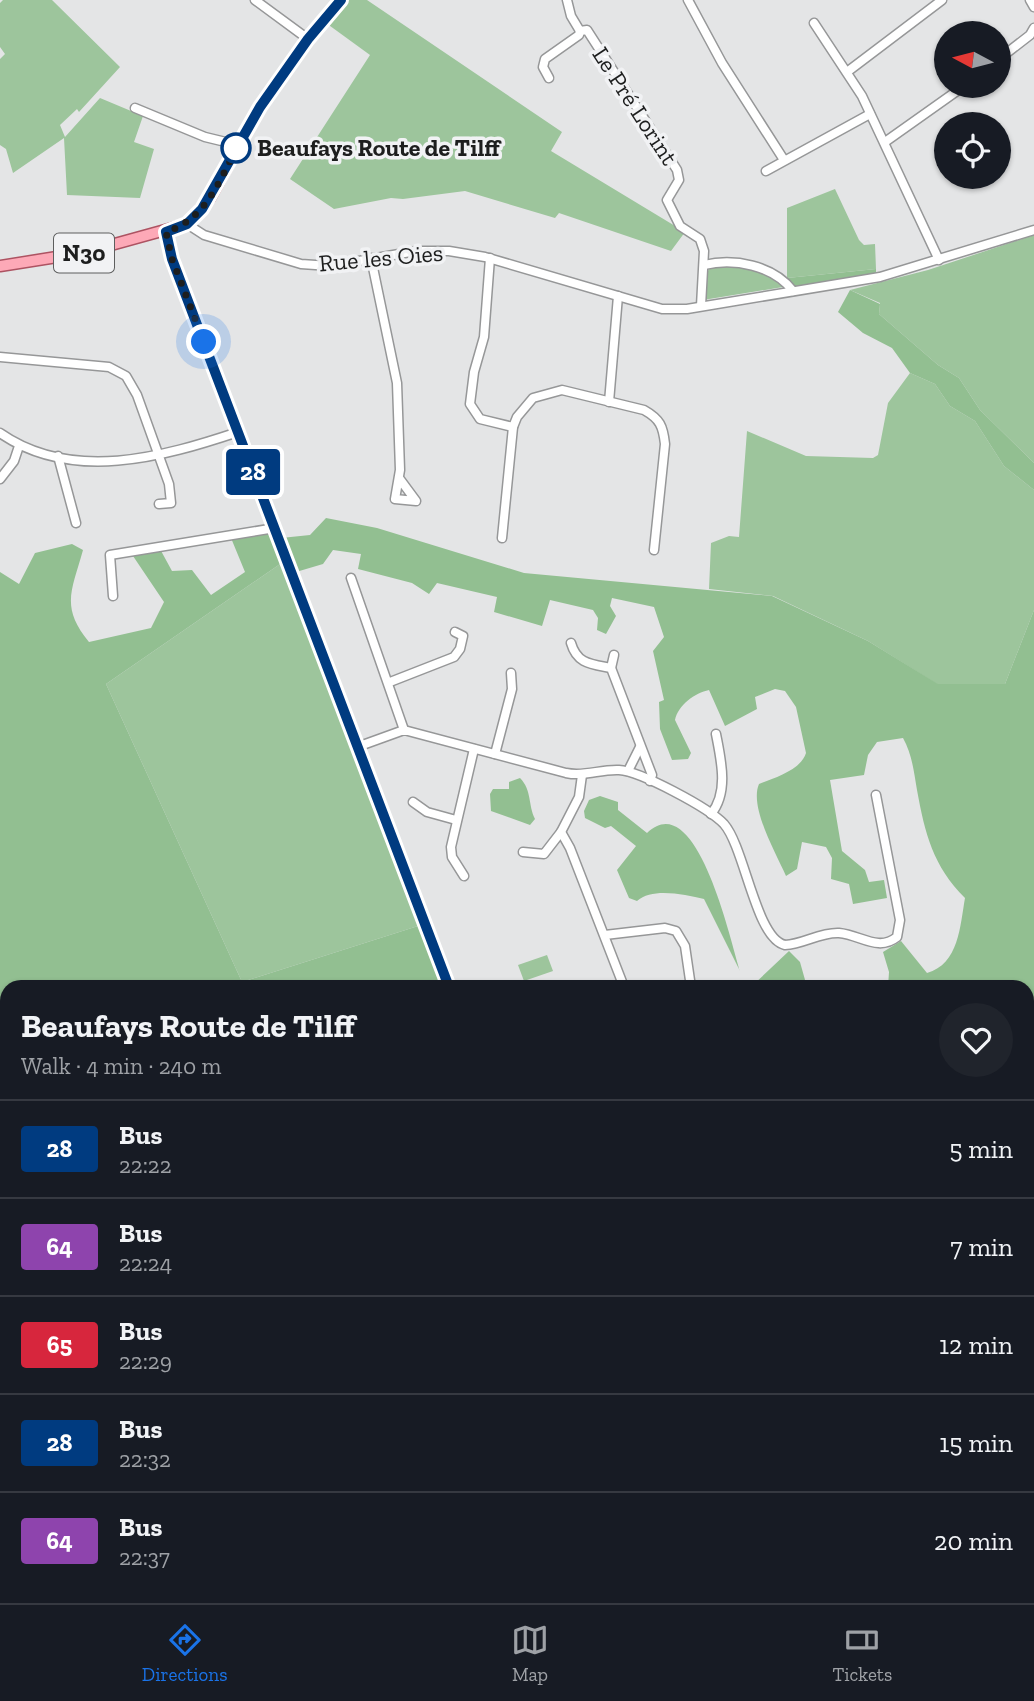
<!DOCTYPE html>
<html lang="en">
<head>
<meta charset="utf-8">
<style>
	:root { --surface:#171b24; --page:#20242c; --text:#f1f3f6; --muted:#9ea1a6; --line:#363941; --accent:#1a73e8 }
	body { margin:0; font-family:"Zilla Slab",serif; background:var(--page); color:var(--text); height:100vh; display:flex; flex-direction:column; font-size:26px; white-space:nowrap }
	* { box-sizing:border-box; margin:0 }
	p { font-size:23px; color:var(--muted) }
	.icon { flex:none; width:38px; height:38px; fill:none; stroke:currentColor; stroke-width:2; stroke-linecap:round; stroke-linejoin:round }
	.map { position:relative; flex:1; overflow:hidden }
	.drawer { position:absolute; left:0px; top:980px; width:1034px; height:623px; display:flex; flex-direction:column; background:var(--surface); border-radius:21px 21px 0 0; box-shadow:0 2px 5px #0004 }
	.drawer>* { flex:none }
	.badge { padding:0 14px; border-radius:5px; font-size:24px; line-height:46px }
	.needle { width:46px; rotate:277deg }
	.buttons { position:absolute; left:934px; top:21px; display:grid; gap:14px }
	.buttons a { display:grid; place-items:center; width:77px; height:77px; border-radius:50%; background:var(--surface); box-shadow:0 2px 5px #0004; font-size:35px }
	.you { position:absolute; width:35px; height:35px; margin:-18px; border:5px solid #fff; border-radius:50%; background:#1a73e8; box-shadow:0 0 0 10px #1a73e833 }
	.map>.badge { position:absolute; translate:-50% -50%; box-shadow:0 0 0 4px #fff }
	.round { display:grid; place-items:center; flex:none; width:74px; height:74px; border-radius:37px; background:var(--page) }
	.summary { display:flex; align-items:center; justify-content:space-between; height:119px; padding:0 21px }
	h1 { font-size:33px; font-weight:700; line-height:52px }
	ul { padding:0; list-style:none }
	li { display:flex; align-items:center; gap:21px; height:98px; padding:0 21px; border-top:2px solid var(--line) }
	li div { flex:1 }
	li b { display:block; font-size:26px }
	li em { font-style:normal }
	li .badge { min-width:77px; font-weight:700; text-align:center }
	.tab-bar { display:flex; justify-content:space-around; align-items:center; height:98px; border-top:2px solid var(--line); background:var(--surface); font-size:19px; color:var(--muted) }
	.tab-bar a { display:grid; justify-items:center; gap:4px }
	.tab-bar .active { color:var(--accent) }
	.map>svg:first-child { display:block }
	.green { fill:#9dc59c }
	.forest { fill:#92bf91 }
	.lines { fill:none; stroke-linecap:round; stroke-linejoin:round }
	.minor-casing { stroke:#969798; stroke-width:11 }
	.major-casing { stroke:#ad5362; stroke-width:13 }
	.highway-casing { stroke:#ad5362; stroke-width:14 }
	.minor { stroke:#fff; stroke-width:8 }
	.major { stroke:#fda9b7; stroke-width:10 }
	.highway { stroke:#fb7087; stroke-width:10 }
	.line-casing { stroke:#fff; stroke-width:16 }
	.line { stroke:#003b80; stroke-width:10 }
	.walk { stroke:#1d1e1e; stroke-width:7; stroke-dasharray:0 12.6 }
	.stop-dot { fill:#fff; stroke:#003b80; stroke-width:3.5 }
	.labels { text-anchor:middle; stroke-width:7; stroke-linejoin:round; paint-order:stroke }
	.shield { fill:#f1f2f4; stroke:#5d5e5e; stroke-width:2 }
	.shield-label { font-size:23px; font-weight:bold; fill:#1d1e1e }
	.street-label { font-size:24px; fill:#1d1e1e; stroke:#f1f2f4 }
	.stop-label { font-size:24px; font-weight:bold; fill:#1d1e1e; stroke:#f1f2f4; text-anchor:start }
</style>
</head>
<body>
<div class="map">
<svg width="1034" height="1603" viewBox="0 0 1034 1603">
	<rect width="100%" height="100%" fill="#e4e5e6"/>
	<g class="green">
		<path d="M3,0h49l68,67 -41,45 -2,-3 -17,16 5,12 35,-39 43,18 -9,26 20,7 -14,49 -73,-3 -3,-57 -51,35 -7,-24 -6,-4v-86l5,-5 -5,-7v-44z"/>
		<path d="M346,0h21l195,132 -11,19 134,81 -14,19 -112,-38 -4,5 -90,-27 -62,8 -12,-1 -57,11 -44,-30 80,-124 -44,-32z"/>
		<path d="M835,189l24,51 5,5 11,-1 1,25 -89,9v-70z"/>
		<path d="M1034,235v228l-54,-53 -21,-32 -21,-13 -59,-51 1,-11 -30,-13 78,-20z"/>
		<path d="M744,265l39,17v5l-80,13 3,-27 6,-7z"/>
		<path d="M910,373l25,11 15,22 25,15 29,45 30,24v120l-29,74h-68l-69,-43 -95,-45 -64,-7 2,-46 18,-7 10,1 8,-106 59,25 67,2 5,-3 10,-52z"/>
		<path d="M283,562l119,310 16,54 -176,56 -136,-298z"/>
		<path d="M547,955l6,16 -29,10 -6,-16z"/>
		<path d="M1034,1402v201h-80l2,-7h71v-168z"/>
	</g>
	<g class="forest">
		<path d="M876,269v5l-85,14 -4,-10z"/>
		<path d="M850,290l30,14 -1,10 59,51 21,13 21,32 54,53v27l-30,-24 -29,-45 -25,-15 -15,-22 -25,-11 -18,-25 -29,-15 -25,-21z"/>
		<path d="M326,518l51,10 147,45 248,23 96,45 70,43h67l29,-74v419l-2,-9 -5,1v-34h-139l1,-15 -6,-20 18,-11 26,32c32,-9 33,-47 38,-75 -32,-32 -40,-64 -48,-108 -3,-18 -5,-36 -14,-52l-26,4 -9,13 -4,20 -34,5 12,71 23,19 4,12 15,-2 3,18 -34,6 -4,-20 -18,-5 1,-21 -6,-11 -24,-5 -5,27 -11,7c-10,-23 -37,-69 -27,-92 15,-6 42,-14 47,-31l-10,-46 -11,-16 -10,-2 -20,8 2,12 -32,17 -16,-36c-14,3 -31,15 -34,30l16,33 -3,6 -16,1 -12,-31 -1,-27 5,-2 -11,-49 11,-14 -10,-30 -42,-9 -2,8 6,10 -10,18 -9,-4 1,-12 -5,-8 -43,-10 -8,26 -48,-14 3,-15 -60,-14 -8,11 -17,-11 -54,-14 3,-15 -28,-4 -10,14 -27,8 -15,-34 29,-3z"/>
		<path d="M272,532l11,30 -177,122 136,298 176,-56 24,61h-435v528l-7,-7v-936l19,12 16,-31 37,-9 11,6c-11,40 -23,57 6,92l62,-14 13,-26 -31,-46 27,-7 12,22 20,-1 19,25 34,-23 -14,-34z"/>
		<path d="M520,778c12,12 8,27 15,41l-5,6 -39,-14 -1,-17 3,-5h16v-7z"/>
		<path d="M600,796l18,6v8l29,23c50,-48 84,110 93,138l-36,-72c-19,-4 -51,-12 -67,2l-8,-3 -12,-28 19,-24 -25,-20 -6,2 -20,-10 -1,-7 5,-11z"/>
		<path d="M789,951l11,11 7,25h-56z"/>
		<path d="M1034,1112v61l-7,-10v-49z"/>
		<path d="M0,1571l7,7v18h18l7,7h-32z"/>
		<path d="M82,1596h208l-3,7h-198z"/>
		<path d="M296,1596h224l5,7h-189l-4,-4 -7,4 -10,-7z"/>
		<path d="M893,1596h63l-2,7h-64z"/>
	</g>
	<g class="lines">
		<g class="minor-casing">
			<g id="minor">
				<path d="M255,0l53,39"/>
				<path d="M567,0l4,16 9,15 7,-1 90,140 2,10 -12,20 13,26 20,13 4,12 -3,55"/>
				<path d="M688,0l34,63 62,97"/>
				<path d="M1030,0l4,7"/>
				<path d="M814,23l48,73 77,164"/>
				<path d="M999,59l31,-24 4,-7"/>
				<path d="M847,72l95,-72"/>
				<path d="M549,78l-6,-11 2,-8 34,-24 1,-4"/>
				<path d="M135,108l70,29 33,8"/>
				<path d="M885,142l79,-56"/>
				<path d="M766,171l104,-57"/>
				<path d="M187,224l17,11 97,29 29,2 86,-15h33l36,6 177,52h25l193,-32 154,-47"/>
				<path d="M371,258l26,125 3,87 -5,29 21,2 -17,-23"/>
				<path d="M490,258l-6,79 -10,35 -4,32 10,15 33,8"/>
				<path d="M704,265c30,-7 69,0 89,26"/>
				<path d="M0,357l109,10 17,9 11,19 32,89 2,19 -12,1"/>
				<path d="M609,402l9,-106"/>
				<path d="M0,433c72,50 163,24 238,-1"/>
				<path d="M58,456l18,67"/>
				<path d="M0,479l14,-18 5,-15"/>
				<path d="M502,538l11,-111 4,-10 16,-19 29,-8 82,20c16,9 19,16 21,34l-11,106"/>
				<path d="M351,578l53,152"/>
				<path d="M113,596l-3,-41 165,-27"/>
				<path d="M571,643c6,21 20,21 40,25l41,107 -2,6"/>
				<path d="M611,668l3,-13"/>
				<path d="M390,682l64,-25 6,-8 3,-13 -8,-4"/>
				<path d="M357,747l47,-17 162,43c19,4 34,-4 53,-3 21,1 90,38 105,54 21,24 32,115 61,121 19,-1 35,-13 54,-12 22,2 39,19 58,4l3,-17 -24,-125"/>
				<path d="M495,754l17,-65 -1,-16"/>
				<path d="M628,771l12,-24"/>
				<path d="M582,775l-3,22 -18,35 9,16 54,139"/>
				<path d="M413,802l14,10 29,8"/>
				<path d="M711,814c18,-22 10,-54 5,-80"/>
				<path d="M523,852l21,2 17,-22"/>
				<path d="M464,876l-12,-19 -1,-10 23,-98"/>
				<path d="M605,935l60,-7 11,3 9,15 6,41"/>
				<path d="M1027,1250l7,1"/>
				<path d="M1027,1365l7,-19"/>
				<path d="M770,1596l1,7"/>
			</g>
		</g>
		<g class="major-casing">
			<g id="major">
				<path d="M167,232l5,27 277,728"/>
				<path d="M0,266l82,-13 105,-29 23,-26 50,-91 48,-68 33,-39"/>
				<path d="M607,1596l4,7"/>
			</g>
		</g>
		<g class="highway-casing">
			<g id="highway">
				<path d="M1027,1456l7,-24"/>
				<path d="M1027,1506l7,-20"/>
				<path d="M0,1524l7,8"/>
				<path d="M0,1552l7,7"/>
				<path d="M1027,1554l7,-15"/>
				<path d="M1027,1587l7,-13"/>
				<path d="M42,1596l6,7"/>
				<path d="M69,1596l6,7"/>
				<path d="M950,1603l5,-7"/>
				<path d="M977,1603l4,-7"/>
				<path d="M1000,1603l4,-7"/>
				<path d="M1018,1603l4,-7"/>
			</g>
		</g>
		<use href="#minor" class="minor"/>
		<use href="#major" class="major"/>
		<use href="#highway" class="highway"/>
	</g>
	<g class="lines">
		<g class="line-casing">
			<path id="line" d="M341,0l-33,39 -48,68 -58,102 -15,15 -21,8 6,27 277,728"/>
		</g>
		<use href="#line" class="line"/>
		<path class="walk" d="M204,342l-32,-83 -6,-27c40,-13 54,-52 72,-87l-2,3"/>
	</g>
	<circle class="stop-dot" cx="236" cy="148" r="14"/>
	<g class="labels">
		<rect class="shield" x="54" y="233.5" width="60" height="39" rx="5"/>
		<g class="shield-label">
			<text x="84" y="261">N30</text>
		</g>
		<g class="street-label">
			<text transform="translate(635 106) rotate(57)" y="8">Le Pré Lorint</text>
			<text transform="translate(381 258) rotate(-5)" y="8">Rue les Oies</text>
		</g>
		<g class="stop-label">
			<text x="257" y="156">Beaufays Route de Tilff</text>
		</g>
	</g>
</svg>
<div class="buttons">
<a><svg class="needle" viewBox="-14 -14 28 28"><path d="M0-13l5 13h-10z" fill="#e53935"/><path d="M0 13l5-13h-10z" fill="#9ea1a6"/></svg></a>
<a><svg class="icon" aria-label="locate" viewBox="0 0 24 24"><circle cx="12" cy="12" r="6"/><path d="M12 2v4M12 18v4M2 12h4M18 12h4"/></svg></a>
</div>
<div class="you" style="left:204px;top:342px"></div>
<b class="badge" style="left:253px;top:472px;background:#003b80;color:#fff">28</b>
<section class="drawer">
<div class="summary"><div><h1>Beaufays Route de Tilff</h1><p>Walk · 4 min · 240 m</p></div><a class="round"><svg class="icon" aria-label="heart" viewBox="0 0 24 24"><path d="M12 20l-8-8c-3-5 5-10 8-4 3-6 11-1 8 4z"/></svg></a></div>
<ul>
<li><span class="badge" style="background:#003b80;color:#fff">28</span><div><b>Bus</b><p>22:22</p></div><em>5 min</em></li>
<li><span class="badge" style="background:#8e44ad;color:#fff">64</span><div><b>Bus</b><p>22:24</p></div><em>7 min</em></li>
<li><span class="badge" style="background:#d7263d;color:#fff">65</span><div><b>Bus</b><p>22:29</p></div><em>12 min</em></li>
<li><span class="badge" style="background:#003b80;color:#fff">28</span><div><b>Bus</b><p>22:32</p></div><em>15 min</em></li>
<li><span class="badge" style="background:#8e44ad;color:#fff">64</span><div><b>Bus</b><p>22:37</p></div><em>20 min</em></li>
</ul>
</section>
</div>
<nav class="tab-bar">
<a class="active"><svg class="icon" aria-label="directions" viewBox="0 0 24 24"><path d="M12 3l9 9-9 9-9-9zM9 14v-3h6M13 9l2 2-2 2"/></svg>Directions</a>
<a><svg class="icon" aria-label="map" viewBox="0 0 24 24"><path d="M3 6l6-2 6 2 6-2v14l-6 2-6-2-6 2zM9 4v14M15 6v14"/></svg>Map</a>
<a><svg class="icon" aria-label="tickets" viewBox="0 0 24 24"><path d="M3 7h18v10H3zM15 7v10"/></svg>Tickets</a>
</nav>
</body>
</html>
